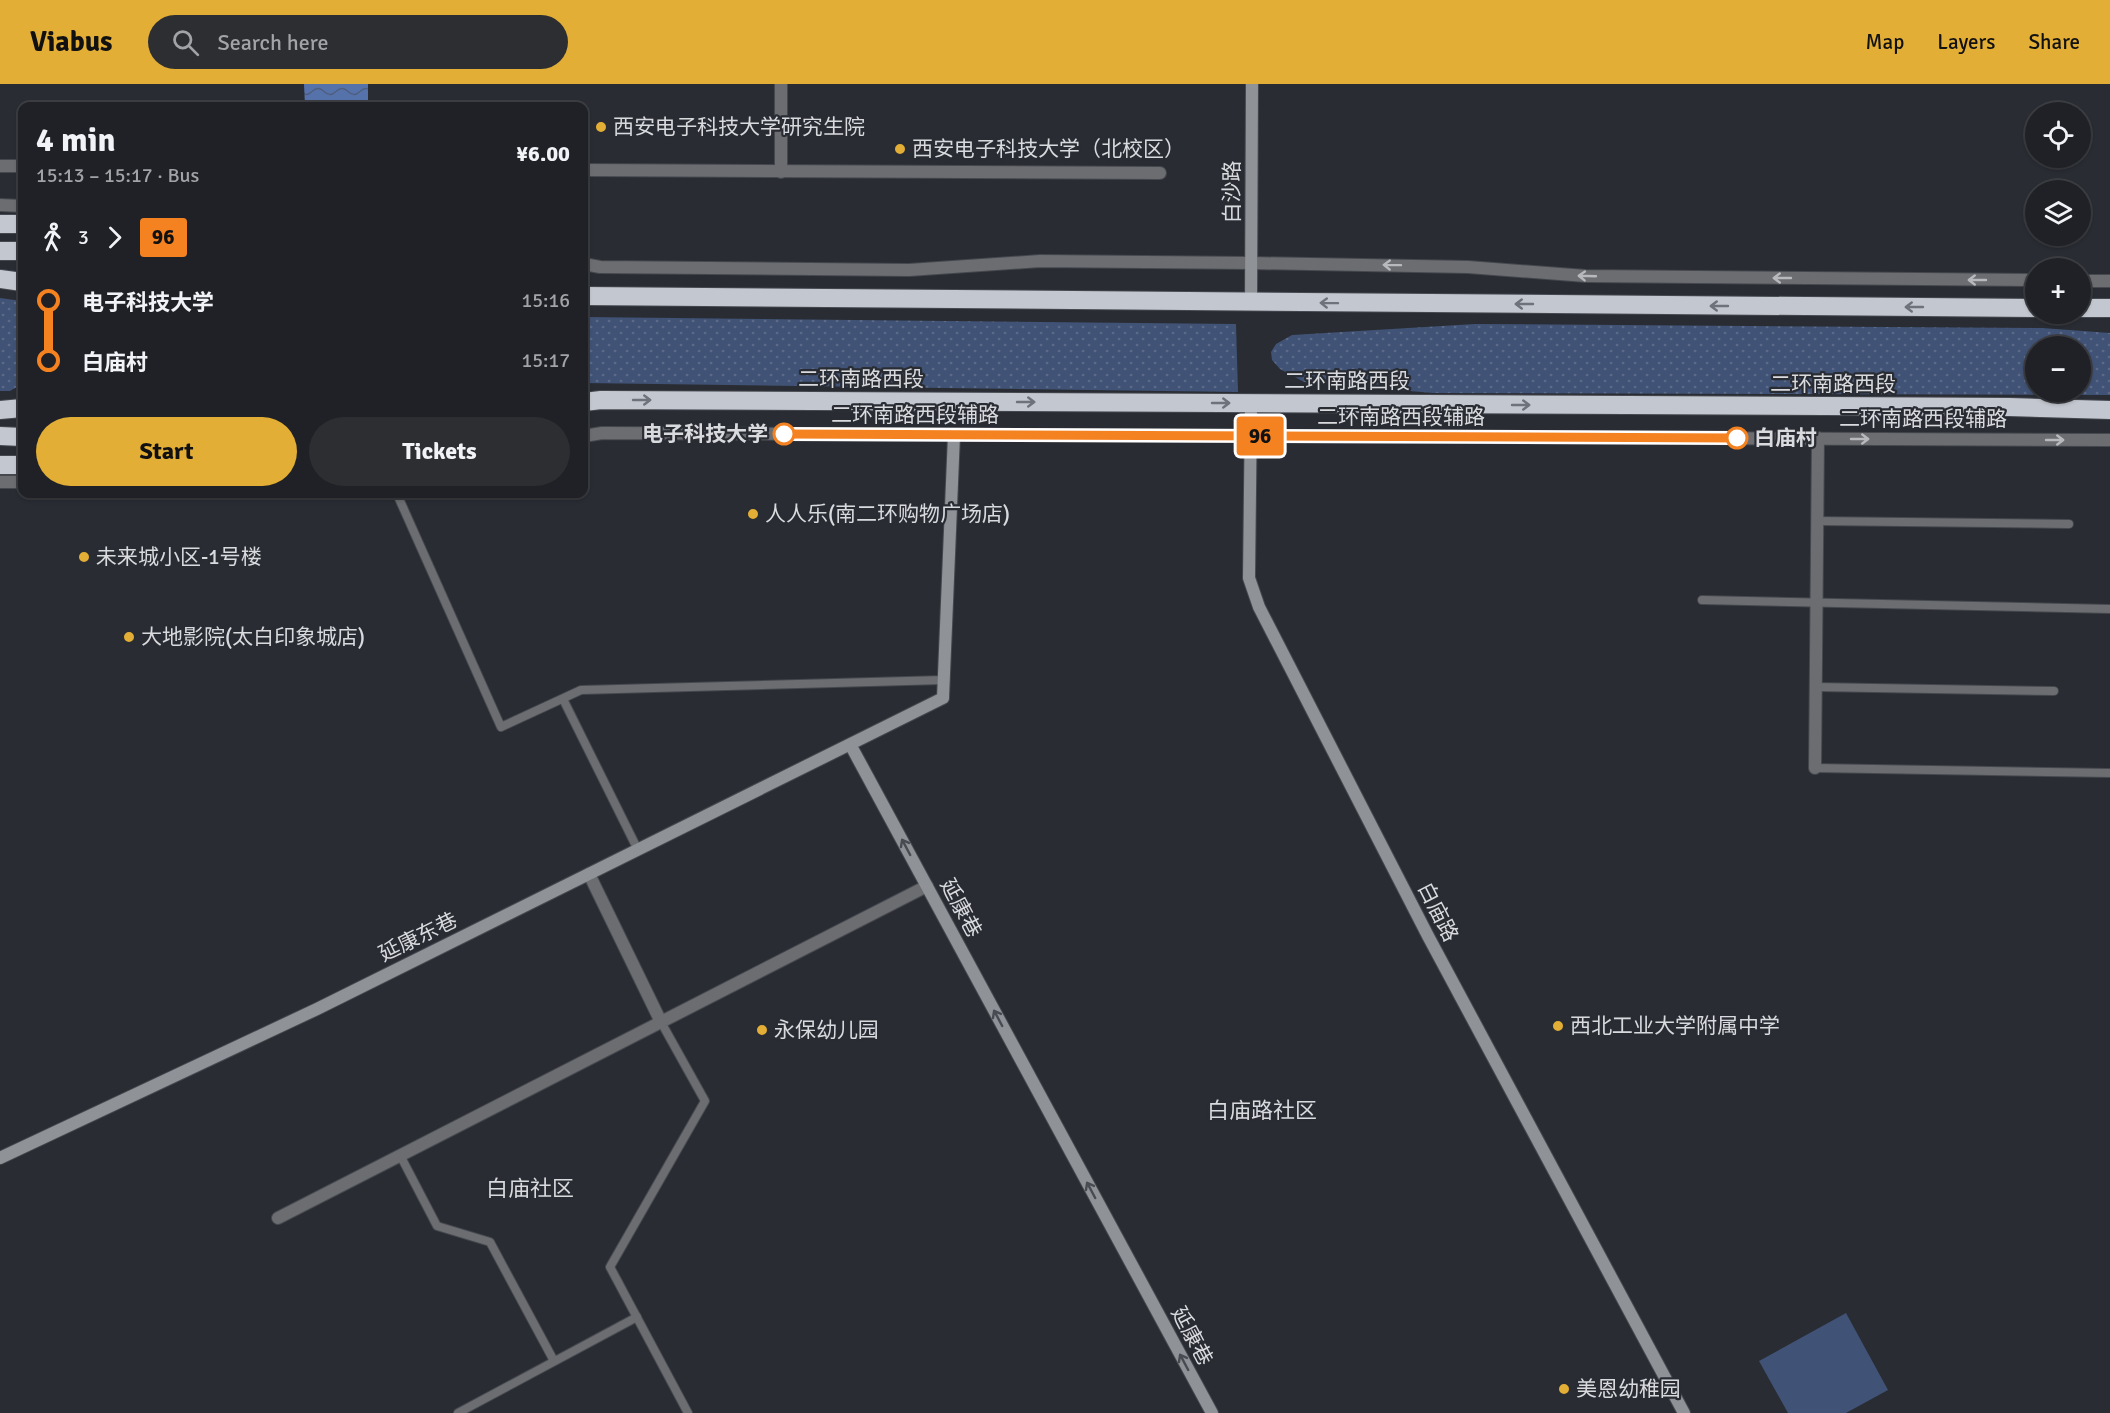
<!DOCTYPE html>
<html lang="en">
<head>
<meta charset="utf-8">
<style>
	:root { --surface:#1f2126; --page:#2c2e32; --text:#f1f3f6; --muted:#a1a3a7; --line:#3c3e43; --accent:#e3ae35 }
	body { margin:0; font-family:Signika,"Noto Sans SC",sans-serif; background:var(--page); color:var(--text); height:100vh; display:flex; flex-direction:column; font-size:22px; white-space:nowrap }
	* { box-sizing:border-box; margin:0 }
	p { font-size:20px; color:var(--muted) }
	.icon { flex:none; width:33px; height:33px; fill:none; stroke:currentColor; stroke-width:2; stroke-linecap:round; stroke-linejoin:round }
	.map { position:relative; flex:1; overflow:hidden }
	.panel { position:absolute; left:18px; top:18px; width:570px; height:396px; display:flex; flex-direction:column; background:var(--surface); border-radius:12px; box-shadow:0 2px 4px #0004,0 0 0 2px var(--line) }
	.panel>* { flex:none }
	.badge { padding:0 12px; border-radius:4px; font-size:21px; line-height:39px }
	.buttons { position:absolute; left:2025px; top:18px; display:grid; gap:12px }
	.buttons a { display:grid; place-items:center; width:66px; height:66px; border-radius:50%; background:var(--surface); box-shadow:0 2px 4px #0004,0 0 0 2px var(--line); font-size:30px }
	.map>.badge { position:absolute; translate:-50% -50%; box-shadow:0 0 0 3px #fff }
	.legs { display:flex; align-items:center; gap:9px; height:66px; padding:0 18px; font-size:20px }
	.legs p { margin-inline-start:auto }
	.head { display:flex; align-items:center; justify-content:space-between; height:102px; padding:0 18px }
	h1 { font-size:33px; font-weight:800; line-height:45px }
	.action { display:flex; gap:12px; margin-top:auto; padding:12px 18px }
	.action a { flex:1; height:69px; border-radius:36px; background:var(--accent); color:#111; font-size:24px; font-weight:800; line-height:69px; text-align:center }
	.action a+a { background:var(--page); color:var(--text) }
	ul { padding:0 18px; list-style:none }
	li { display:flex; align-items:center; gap:21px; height:60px; font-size:22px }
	li i { display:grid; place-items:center; width:9px; height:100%; margin:0 8px; background:currentColor }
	li i::after { content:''; width:15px; height:15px; margin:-8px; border:4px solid; border-radius:50%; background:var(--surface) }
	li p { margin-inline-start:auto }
	li:first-child i { background:linear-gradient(#0000 50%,currentColor 0) }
	li:last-child i { background:linear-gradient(currentColor 50%,#0000 0) }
	header { display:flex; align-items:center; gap:36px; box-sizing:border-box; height:84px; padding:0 30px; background:var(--accent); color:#111 }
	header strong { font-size:28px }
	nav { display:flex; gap:33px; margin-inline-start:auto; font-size:21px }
	.search { width:420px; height:54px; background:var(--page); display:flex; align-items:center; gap:15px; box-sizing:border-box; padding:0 21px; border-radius:33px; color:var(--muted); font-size:22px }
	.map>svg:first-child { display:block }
	.grass { fill:url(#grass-dots); fill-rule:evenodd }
	.pitch { fill:#405275 }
	.water { fill:url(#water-waves) }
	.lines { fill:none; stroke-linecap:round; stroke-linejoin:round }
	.lane-casing { stroke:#45484e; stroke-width:10 }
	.street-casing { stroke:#45484e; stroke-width:14 }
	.secondary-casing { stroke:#45484e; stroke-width:14 }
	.highway-casing { stroke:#45484e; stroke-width:20 }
	.lane { stroke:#6b6d71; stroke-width:8 }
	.street { stroke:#6b6d71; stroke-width:12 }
	.secondary { stroke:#8f9297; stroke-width:12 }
	.highway { stroke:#c3c7d0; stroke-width:18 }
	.oneway { stroke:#b7b9bd }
	.oneway2 { stroke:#6e727a }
	.oneway3 { stroke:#484b51 }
	.line-1-casing { stroke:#fff; stroke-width:14 }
	.line-1 { stroke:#f58220; stroke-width:9 }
	.poi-dot { fill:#e3ae35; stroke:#292c33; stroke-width:2 }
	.stop-1-dot { fill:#fff; stroke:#f58220; stroke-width:3 }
	.labels { text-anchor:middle; stroke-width:4.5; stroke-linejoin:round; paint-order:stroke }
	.poi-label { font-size:21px; fill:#d8dade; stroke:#292c33; text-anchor:start }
	.street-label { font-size:21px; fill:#d8dade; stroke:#292c33 }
	.stop-label { font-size:21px; font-weight:bold; fill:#d8dade; stroke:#292c33; text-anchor:end }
	.neighbourhood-label { font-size:22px; fill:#d8dade; stroke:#292c33 }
</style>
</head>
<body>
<header>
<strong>Viabus</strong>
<div class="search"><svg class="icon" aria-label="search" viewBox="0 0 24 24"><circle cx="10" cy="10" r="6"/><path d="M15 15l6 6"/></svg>Search here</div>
<nav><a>Map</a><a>Layers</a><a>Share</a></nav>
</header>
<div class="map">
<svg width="2110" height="1329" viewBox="0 0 2110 1329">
	<defs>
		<pattern id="grass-dots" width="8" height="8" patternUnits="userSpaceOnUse" patternTransform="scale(1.5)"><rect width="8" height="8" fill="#405275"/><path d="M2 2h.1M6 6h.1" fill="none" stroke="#5b6a88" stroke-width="1.8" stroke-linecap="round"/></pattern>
		<pattern id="water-waves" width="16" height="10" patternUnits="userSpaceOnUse" patternTransform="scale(1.5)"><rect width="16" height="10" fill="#5672ab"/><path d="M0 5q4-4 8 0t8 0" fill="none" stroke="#4e5e81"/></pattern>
	</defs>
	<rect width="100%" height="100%" fill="#292c33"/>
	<g class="grass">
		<path d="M0,214l22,3v83l-12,7h-10z"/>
		<path d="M584,233l652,7 2,68 -654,-9z"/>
		<path d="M1475,240l567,4 68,5v62l-677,-2 -129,-11 -24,-13 -8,-9 -1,-8 5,-8 16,-9zM2036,262h44v46h-44z"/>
	</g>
	<path class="pitch" d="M1846,1229l42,77 -42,23h-58l-29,-52z"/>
	<path class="water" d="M304,0h64v22h-63z"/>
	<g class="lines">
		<g class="lane-casing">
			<g id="lane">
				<path d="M397,410l104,233 80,-37 362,-10"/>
				<path d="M1817,437l252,3"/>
				<path d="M1702,516l408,9"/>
				<path d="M1816,603l238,4"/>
				<path d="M563,615l75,151"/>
				<path d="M1815,684l295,5"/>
				<path d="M661,938l44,79 -95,166 78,146"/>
				<path d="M400,1071l37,71 53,16 64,119"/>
				<path d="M458,1329l179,-96"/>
			</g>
		</g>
		<g class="street-casing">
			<g id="street">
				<path d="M0,82h22"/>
				<path d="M584,86l576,3"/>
				<path d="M781,88v-88"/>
				<path d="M0,121l22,1"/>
				<path d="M584,180l16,3 309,3 131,-9 211,2 217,4 118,9 450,4"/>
				<path d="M2080,197h30"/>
				<path d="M584,352l18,-3 1508,7"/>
				<path d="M0,398h22"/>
				<path d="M1815,684l3,-330"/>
				<path d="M661,938l266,-136"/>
				<path d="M278,1134l383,-196 -72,-148"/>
			</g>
		</g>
		<g class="secondary-casing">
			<g id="secondary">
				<path d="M1251,217l1,-217"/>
				<path d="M1251,319l-2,175 10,29 169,329 256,477"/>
				<path d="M851,662l361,667"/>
				<path d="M0,1074l317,-149 626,-311 11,-263"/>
			</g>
		</g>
		<g class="highway-casing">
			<g id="highway">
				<path d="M0,140h22"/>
				<path d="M0,167h22"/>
				<path d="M0,195l22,3"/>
				<path d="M584,212l1452,12"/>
				<path d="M2080,224h30"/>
				<path d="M584,318l17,-2 1408,7 101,3"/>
				<path d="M0,326l22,-2"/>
				<path d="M0,352l22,1"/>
				<path d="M0,381h22"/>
			</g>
		</g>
		<use href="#lane" class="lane"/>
		<use href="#street" class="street"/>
		<use href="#secondary" class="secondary"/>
		<use href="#highway" class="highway"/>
	</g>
	<defs><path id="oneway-shaft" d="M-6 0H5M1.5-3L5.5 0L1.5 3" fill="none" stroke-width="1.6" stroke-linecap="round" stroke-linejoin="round" transform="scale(1.5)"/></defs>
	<g class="oneway">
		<use href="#oneway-shaft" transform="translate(1392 181) rotate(-179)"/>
		<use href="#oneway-shaft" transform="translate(1587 192) rotate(-178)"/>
		<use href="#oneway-shaft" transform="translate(1782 194) rotate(-180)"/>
		<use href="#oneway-shaft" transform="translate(1977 196) rotate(-180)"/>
		<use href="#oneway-shaft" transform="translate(1860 355)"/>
		<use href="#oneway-shaft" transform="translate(2055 356)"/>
	</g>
	<g class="oneway2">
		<use href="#oneway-shaft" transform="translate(1329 219) rotate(-179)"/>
		<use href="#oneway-shaft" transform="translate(1524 220) rotate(-180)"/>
		<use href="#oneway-shaft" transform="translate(1719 222) rotate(-180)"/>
		<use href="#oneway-shaft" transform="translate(1914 223) rotate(-180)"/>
		<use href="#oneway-shaft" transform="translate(642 316)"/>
		<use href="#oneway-shaft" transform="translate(1026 318)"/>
		<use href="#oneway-shaft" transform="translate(1221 319)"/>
		<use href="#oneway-shaft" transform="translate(1521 321)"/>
	</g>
	<g class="oneway3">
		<use href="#oneway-shaft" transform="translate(906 763) rotate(-118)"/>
		<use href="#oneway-shaft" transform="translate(998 934) rotate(-118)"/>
		<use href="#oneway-shaft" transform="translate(1091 1106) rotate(-118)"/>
		<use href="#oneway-shaft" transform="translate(1184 1278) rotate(-118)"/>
	</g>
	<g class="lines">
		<g class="line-1-casing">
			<path id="line-1" d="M784,350l953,4"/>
		</g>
		<use href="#line-1" class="line-1"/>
	</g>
	<g class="poi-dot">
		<circle cx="601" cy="43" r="6"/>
		<circle cx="900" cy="65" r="6"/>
		<circle cx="753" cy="430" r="6"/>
		<circle cx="84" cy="473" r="6"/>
		<circle cx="129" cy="553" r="6"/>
		<circle cx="1558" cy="942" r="6"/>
		<circle cx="762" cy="946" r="6"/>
		<circle cx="1564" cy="1305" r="6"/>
	</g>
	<g class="stop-1-dot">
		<circle cx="784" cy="350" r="10"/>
		<circle cx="1737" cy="354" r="10"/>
	</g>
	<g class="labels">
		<g class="poi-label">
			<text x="613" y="50">西安电子科技大学研究生院</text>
			<text x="912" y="72">西安电子科技大学（北校区）</text>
			<text x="765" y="437">人人乐(南二环购物广场店)</text>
			<text x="96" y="480">未来城小区-1号楼</text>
			<text x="141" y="560">大地影院(太白印象城店)</text>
			<text x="1570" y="949">西北工业大学附属中学</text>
			<text x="774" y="953">永保幼儿园</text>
			<text x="1576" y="1312">美恩幼稚园</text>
		</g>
		<g class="street-label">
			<text transform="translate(1232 108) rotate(-90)" y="7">白沙路</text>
			<text x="861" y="302">二环南路西段</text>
			<text x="1347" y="304">二环南路西段</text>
			<text x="1833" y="307">二环南路西段</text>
			<text x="915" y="338">二环南路西段辅路</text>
			<text x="1401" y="340">二环南路西段辅路</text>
			<text x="1923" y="342">二环南路西段辅路</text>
			<text transform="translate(961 824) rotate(62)" y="7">延康巷</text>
			<text transform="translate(1438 828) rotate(63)" y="7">白庙路</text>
			<text transform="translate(418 853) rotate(-26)" y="7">延康东巷</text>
			<text transform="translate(1192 1252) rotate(62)" y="7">延康巷</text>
		</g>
		<g class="stop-label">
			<text x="768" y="357">电子科技大学</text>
			<text x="1754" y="361" text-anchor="start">白庙村</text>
		</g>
		<g class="neighbourhood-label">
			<text x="1262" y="1034">白庙路社区</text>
			<text x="530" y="1112">白庙社区</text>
		</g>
	</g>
</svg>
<div class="buttons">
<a><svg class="icon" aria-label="locate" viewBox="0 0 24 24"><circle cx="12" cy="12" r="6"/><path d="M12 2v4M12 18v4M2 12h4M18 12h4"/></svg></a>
<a><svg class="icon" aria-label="layers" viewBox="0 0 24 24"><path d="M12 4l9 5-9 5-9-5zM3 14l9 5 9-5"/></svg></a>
<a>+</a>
<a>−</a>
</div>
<b class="badge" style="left:1260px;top:352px;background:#f58220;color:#111">96</b>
<section class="panel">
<div class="head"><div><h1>4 min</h1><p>15:13 – 15:17 · Bus</p></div><b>¥6.00</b></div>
<div class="legs"><svg class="icon" aria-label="walk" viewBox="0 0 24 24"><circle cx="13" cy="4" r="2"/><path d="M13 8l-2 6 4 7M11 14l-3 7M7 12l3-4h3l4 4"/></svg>3<svg class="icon" aria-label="forward" viewBox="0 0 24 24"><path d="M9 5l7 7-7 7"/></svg><b class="badge" style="background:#f58220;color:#111">96</b></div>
<ul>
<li><i style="color:#f58220"></i><b>电子科技大学</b><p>15:16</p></li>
<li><i style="color:#f58220"></i><b>白庙村</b><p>15:17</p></li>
</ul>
<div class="action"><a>Start</a><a>Tickets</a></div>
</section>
</div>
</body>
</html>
